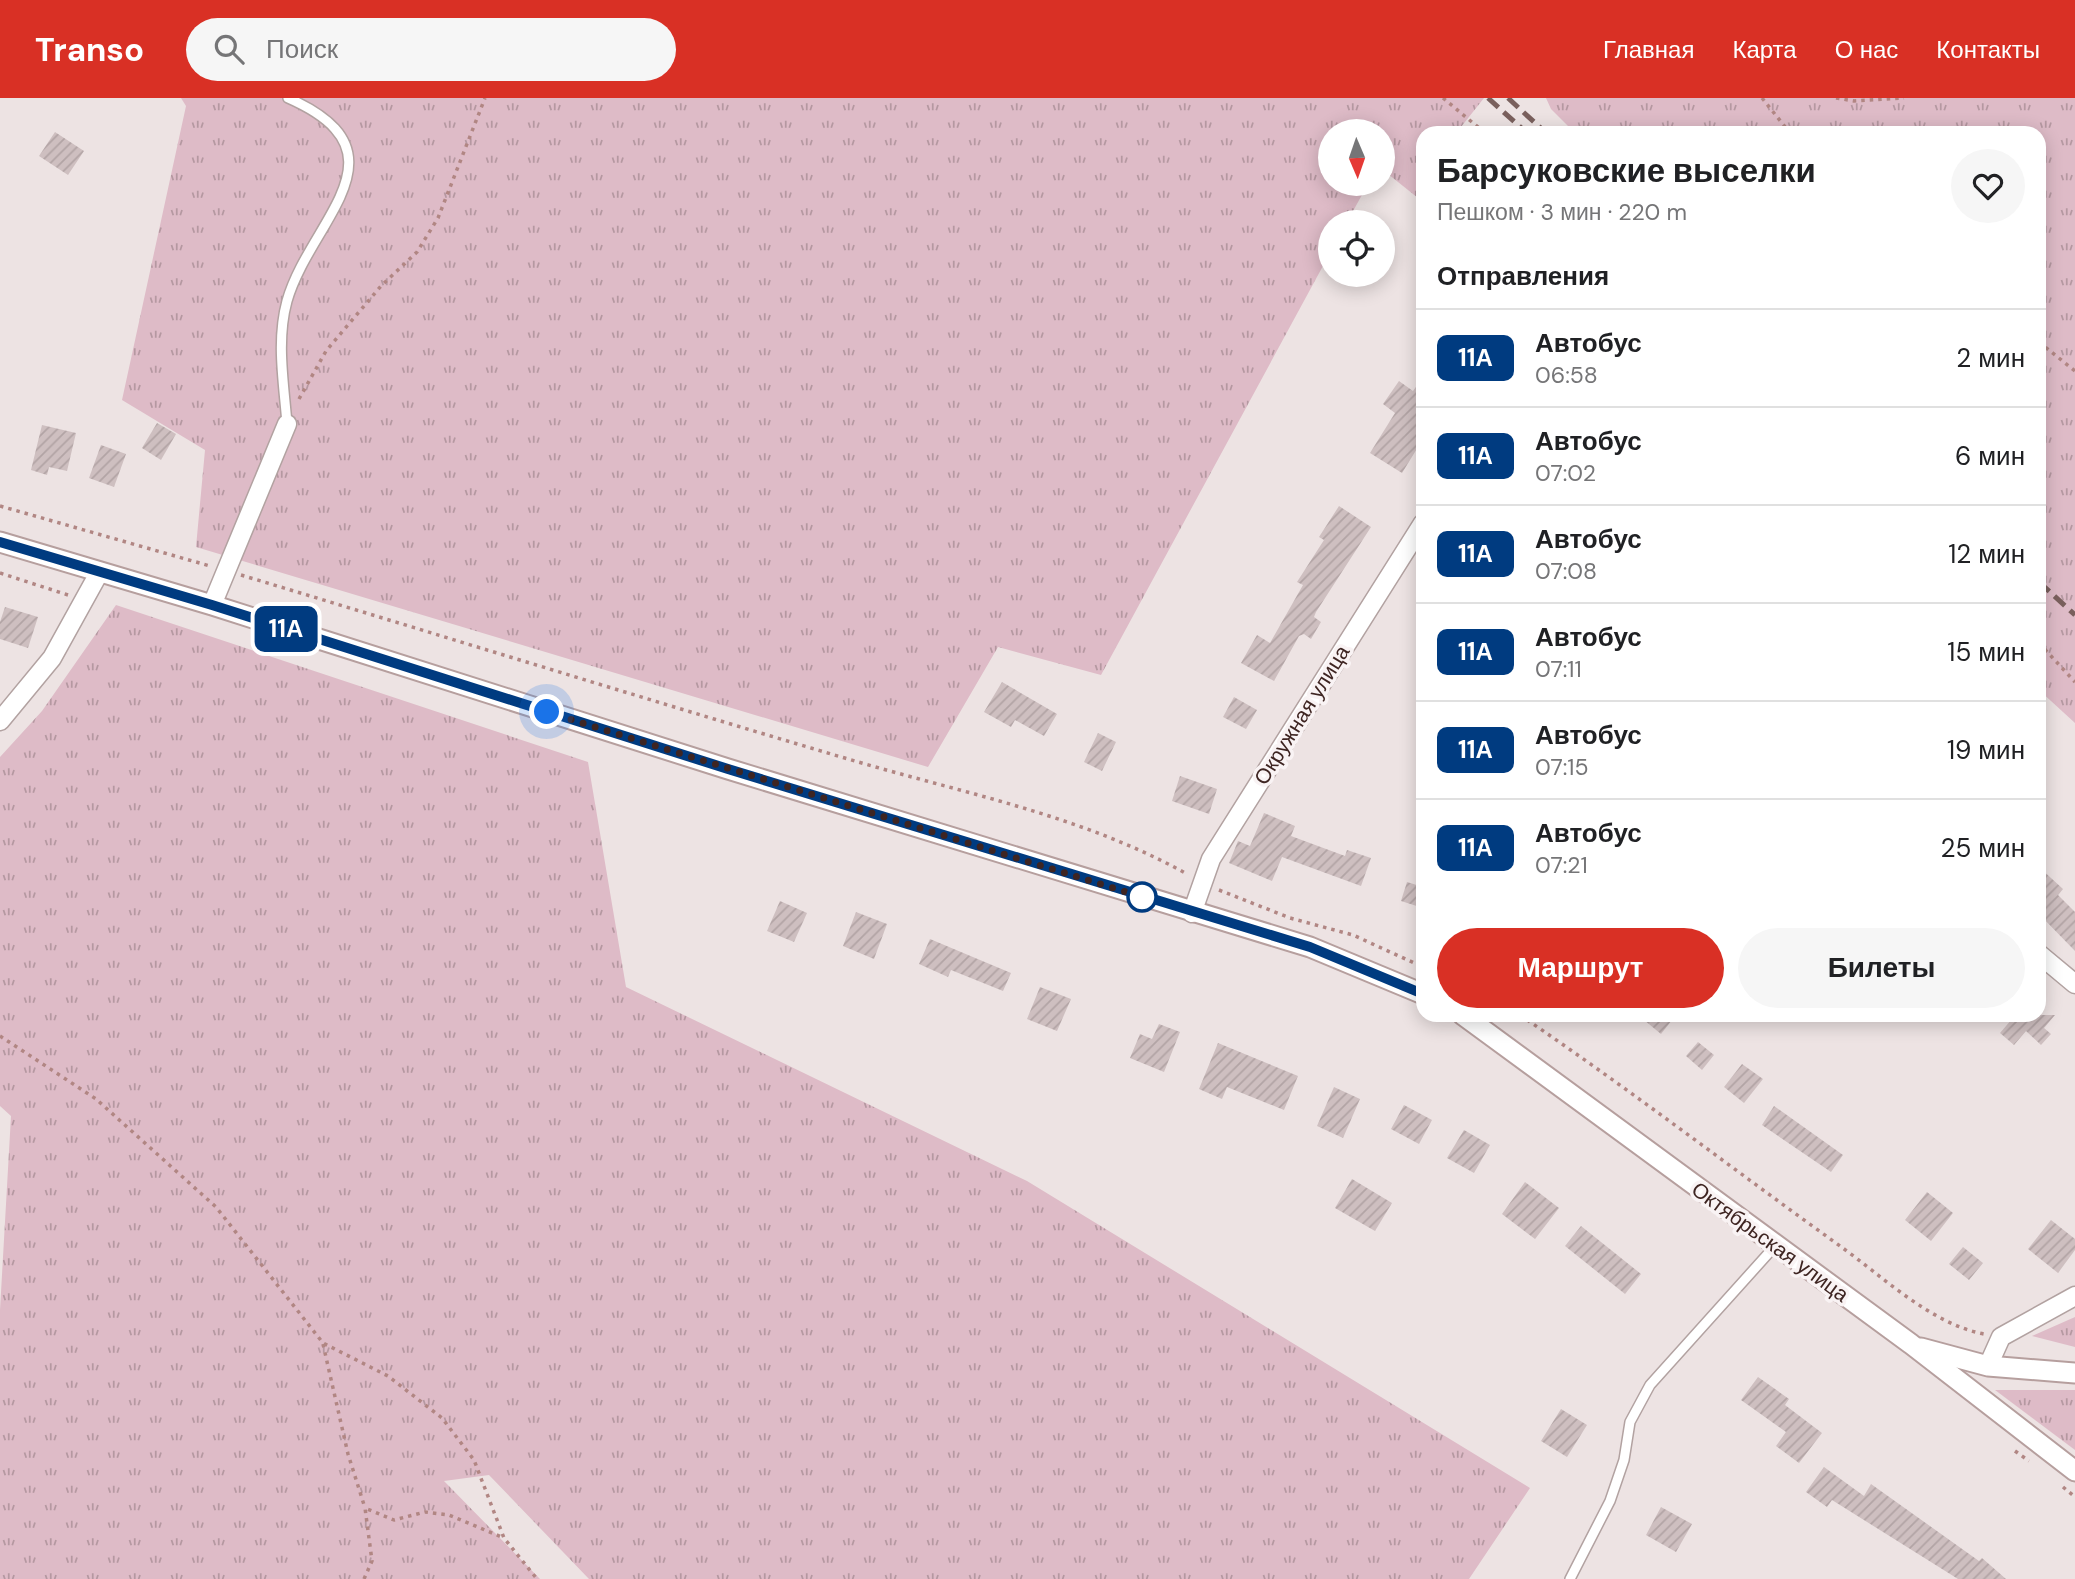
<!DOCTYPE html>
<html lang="ru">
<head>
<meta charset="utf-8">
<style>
	:root { --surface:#fff; --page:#f6f6f6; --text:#202124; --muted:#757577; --line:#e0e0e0; --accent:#d93025 }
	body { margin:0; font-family:"DM Sans",sans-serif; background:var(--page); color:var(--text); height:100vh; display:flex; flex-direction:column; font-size:26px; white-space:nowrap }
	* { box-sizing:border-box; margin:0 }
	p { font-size:23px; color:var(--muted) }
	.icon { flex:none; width:38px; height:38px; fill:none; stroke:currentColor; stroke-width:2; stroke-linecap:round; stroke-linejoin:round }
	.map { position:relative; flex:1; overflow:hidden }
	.side { position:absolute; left:1416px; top:28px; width:630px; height:896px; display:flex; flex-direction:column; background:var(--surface); border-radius:21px; box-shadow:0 4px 18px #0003 }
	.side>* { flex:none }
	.badge { padding:0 14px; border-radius:10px; font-size:24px; line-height:46px }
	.needle { width:46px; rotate:178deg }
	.controls { position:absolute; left:1318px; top:21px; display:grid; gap:14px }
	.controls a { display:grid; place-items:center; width:77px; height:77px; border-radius:50%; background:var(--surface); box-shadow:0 4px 18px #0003; font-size:35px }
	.you { position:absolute; width:35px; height:35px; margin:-18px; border:5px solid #fff; border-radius:50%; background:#1a73e8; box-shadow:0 0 0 10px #1a73e833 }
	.map>.badge { position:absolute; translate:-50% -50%; box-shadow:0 0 0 4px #fff }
	h2 { padding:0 21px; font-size:26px; line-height:63px }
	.round { display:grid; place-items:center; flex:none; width:74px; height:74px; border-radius:37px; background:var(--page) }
	.overview { display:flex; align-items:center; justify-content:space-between; height:119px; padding:0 21px }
	h1 { font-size:33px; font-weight:800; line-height:52px }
	.action { display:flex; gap:14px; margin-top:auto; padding:14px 21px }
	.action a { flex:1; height:80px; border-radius:42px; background:var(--accent); color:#fff; font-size:28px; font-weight:800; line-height:80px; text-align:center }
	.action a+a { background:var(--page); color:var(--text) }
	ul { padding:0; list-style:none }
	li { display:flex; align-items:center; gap:21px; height:98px; padding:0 21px; border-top:2px solid var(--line) }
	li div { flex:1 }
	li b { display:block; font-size:26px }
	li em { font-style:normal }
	li .badge { min-width:77px; font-weight:700; text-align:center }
	header { display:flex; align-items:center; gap:42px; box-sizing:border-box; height:98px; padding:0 35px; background:var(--accent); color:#fff }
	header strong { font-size:33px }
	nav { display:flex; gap:38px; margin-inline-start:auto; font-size:24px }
	.search { width:490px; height:63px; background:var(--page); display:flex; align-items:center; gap:18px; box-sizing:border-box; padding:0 24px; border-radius:38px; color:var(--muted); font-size:26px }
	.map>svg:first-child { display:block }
	.grass { fill:url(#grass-tufts) }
	.building { fill:url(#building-hatch) }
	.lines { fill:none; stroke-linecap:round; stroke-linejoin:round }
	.service-casing { stroke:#b2a2a1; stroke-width:12 }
	.minor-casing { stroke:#b2a2a1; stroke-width:21 }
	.secondary-casing { stroke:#b69f9e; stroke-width:23 }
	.path { stroke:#b18683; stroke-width:3.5; stroke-dasharray:3.5 5; stroke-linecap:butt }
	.service { stroke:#fff; stroke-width:9 }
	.minor { stroke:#fff; stroke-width:18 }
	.secondary { stroke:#fff; stroke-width:19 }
	.rail { stroke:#7a605d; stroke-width:5; stroke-dasharray:14 7; stroke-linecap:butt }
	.line-casing { stroke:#fff; stroke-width:16 }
	.line { stroke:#003b80; stroke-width:10 }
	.walk { stroke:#3e2522; stroke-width:7; stroke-dasharray:0 12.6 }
	.stop-dot { fill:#fff; stroke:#003b80; stroke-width:3.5 }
	.labels { text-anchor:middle; stroke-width:7; stroke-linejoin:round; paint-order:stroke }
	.street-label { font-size:21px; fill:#3e2522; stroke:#f9f3f4 }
</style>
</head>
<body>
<header>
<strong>Transo</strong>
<div class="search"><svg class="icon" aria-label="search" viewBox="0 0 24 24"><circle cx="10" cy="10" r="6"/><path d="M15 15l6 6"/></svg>Поиск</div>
<nav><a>Главная</a><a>Карта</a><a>О нас</a><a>Контакты</a></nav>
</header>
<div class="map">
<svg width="2075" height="1481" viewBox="0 0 2075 1481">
	<defs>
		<pattern id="grass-tufts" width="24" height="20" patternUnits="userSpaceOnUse" patternTransform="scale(1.75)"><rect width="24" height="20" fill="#debbc7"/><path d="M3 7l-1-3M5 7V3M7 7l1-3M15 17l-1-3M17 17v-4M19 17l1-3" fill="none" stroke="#b598a1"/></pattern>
		<pattern id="building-hatch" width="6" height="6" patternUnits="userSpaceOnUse" patternTransform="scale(1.75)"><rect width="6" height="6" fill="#cebfc0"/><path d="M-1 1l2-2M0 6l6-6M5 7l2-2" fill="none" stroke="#b2a4a5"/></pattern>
	</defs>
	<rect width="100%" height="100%" fill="#ede3e3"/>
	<g class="grass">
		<path d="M181,0h1303l-23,29 6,6h-44v69l-40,-32 -1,-39h-52v53h38l-21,38h-17v31l-229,422 -103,-28 -70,120 -732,-220 9,-97 -83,-50 64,-294z"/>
		<path d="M1546,0h529v625l-36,-33v-557h-464l-24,-24z"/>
		<path d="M116,507l472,157 38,225 401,194 503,307 -61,91h-880l-100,-104 -45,6 96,98h-540v-269l11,-194 -11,-10v-349l42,-46z"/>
		<path d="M2075,1219v30l-43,-11z"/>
		<path d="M1995,1292h80v60z"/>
	</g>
	<g class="building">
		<path d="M55,34l29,19 -16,24 -29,-19z"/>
		<path d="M1423,279v62l-21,34 -32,-20 25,-40 -12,-9 16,-23 14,10z"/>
		<path d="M157,325l19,11 -15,26 -19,-12z"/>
		<path d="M42,327l34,8 -9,38 -18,-4 -2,8 -16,-5z"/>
		<path d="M101,347l25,9 -12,33 -25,-9z"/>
		<path d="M1339,408l32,21 -55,85 -2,5 7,5 -10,17 -7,-5 -5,2 -25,45 -33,-18 16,-28 13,8 33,-58 -6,-3 27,-42 -5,-3z"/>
		<path d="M5,509l33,10 -10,31 -28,-9v-17z"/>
		<path d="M1002,584l55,32 -13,22 -29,-16 -4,7 -27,-15z"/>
		<path d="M1234,599l23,13 -11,19 -23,-12z"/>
		<path d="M1098,635l18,9 -14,29 -18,-9z"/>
		<path d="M1180,678l37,13 -8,25 -37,-13z"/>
		<path d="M1264,715l31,13 -4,10 54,20 2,-6 24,8 -10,28 -79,-29 -10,24 -43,-18 9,-22 12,5z"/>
		<path d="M2039,769l24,22 -5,6 17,17v39l-36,-37z"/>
		<path d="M1407,784l16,5v21l-22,-7z"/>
		<path d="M780,803l27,12 -13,29 -27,-11z"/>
		<path d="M856,814l31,12 -13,35 -31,-13z"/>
		<path d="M930,841l81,34 -8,18 -52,-21 -3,7 -29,-13z"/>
		<path d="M1040,889l31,12 -14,32 -30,-12z"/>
		<path d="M1638,917h38l-15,19z"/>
		<path d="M2007,917h48l-11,13 7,6 -10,11 -15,-14 -12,14 -14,-12 12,-14z"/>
		<path d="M1159,926l21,8 -16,40 -34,-14 10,-24 12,5z"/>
		<path d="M1698,944l16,13 -12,15 -16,-14z"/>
		<path d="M1218,945l80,33 -14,34 -57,-23 -5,12 -23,-10z"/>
		<path d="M1742,966l21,15 -19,24 -20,-16z"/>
		<path d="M1334,989l26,12 -17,39 -26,-12z"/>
		<path d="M1404,1007l28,15 -13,24 -28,-15z"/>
		<path d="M1774,1008l69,49 -12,17 -69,-47z"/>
		<path d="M1464,1032l26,15 -16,28 -27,-15z"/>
		<path d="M1352,1081l40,24 -17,28 -40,-23z"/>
		<path d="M1525,1084l34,26 -24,31 -33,-25z"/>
		<path d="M1927,1094l26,21 -22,28 -26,-21z"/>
		<path d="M2051,1122l24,19v11l-17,23 -30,-24z"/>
		<path d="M1581,1128l60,48 -16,20 -60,-48z"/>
		<path d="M1963,1149l20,16 -14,17 -20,-16z"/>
		<path d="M1758,1279l31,22 -4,6 37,28 -23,30 -23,-17 10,-14 -45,-32z"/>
		<path d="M1561,1311l26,16 -20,32 -26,-16z"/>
		<path d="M1824,1369l40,29 7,-12 108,77 3,-3 24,21h-48l-126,-79 -5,7 -21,-15z"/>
		<path d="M1661,1409l31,17 -16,28 -30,-17z"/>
	</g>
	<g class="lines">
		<g class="service-casing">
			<g id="service">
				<path d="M287,326c-3,-40 -11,-83 0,-123 23,-81 126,-148 1,-203"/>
				<path d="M1570,1481l40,-78 14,-41 6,-38 20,-37 125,-139"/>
			</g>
		</g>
		<g class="minor-casing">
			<g id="minor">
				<path d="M212,507l75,-181"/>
				<path d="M0,623l52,-63 47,-85"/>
				<path d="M1192,815l19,-54 212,-336"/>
				<path d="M2039,856l36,30"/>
				<path d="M1988,1268l13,-29 74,-41"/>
			</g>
		</g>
		<g class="secondary-casing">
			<g id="secondary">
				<path d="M0,444l212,63 516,164 582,178 113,47"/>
				<path d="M1463,917l448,329 164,127"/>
				<path d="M1921,1250l67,18 87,7"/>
			</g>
		</g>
		<g class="path">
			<path d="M1443,0l42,35"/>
			<path d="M1762,0l28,35"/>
			<path d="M1836,0l18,3 50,-3"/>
			<path d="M2039,244l36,29"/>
			<path d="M299,301l27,-48 55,-65 36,-34 21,-34 47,-120"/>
			<path d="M0,408l210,60"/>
			<path d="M0,475l68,22"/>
			<path d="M241,477c202,61 404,124 607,184 114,34 233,56 339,115"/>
			<path d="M2039,545l36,39"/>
			<path d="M1219,792l71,28 63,17 70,32"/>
			<path d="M1520,917c109,74 213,154 320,231 42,30 91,78 144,88"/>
			<path d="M0,938l96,63 120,108 107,136 65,33 54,42 32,42 30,78 33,41"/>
			<path d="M323,1246l25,110 17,54"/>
			<path d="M2015,1353l14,10"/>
			<path d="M2063,1389l12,10"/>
			<path d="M364,1481l8,-18 -7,-53 29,12 31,-8 24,3 55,23"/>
		</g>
		<use href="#service" class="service"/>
		<use href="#minor" class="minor"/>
		<use href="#secondary" class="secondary"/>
		<g class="rail">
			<path d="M1488,0l39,35"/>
			<path d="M1508,0l38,35"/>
			<path d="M2039,484l36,33"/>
		</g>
	</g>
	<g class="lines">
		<g class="line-casing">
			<path id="line" d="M0,444l212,63 516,164 582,178 113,47"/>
		</g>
		<use href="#line" class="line"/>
		<path class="walk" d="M547,614l595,185"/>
	</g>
	<circle class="stop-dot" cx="1142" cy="799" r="14"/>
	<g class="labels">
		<g class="street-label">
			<text transform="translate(1302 617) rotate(-58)" y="7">Окружная улица</text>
			<text transform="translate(1770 1144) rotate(36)" y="7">Октябрьская улица</text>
		</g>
	</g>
</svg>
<div class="controls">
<a><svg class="needle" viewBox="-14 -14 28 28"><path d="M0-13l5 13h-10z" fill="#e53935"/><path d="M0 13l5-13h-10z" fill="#757577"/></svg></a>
<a><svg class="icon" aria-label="locate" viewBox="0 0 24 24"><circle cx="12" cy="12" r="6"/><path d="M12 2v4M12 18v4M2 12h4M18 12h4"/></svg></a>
</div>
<div class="you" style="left:547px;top:614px"></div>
<b class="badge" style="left:286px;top:531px;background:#003b80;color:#fff">11А</b>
<section class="side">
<div class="overview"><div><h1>Барсуковские выселки</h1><p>Пешком · 3 мин · 220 m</p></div><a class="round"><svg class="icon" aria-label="heart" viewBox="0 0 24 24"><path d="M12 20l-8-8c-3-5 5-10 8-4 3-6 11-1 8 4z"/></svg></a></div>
<h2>Отправления</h2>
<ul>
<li><span class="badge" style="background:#003b80;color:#fff">11А</span><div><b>Автобус</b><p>06:58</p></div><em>2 мин</em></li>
<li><span class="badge" style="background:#003b80;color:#fff">11А</span><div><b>Автобус</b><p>07:02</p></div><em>6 мин</em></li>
<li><span class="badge" style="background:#003b80;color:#fff">11А</span><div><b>Автобус</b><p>07:08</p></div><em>12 мин</em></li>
<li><span class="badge" style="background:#003b80;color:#fff">11А</span><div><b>Автобус</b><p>07:11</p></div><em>15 мин</em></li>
<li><span class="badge" style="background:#003b80;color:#fff">11А</span><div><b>Автобус</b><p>07:15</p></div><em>19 мин</em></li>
<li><span class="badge" style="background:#003b80;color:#fff">11А</span><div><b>Автобус</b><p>07:21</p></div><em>25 мин</em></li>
</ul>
<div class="action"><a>Маршрут</a><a>Билеты</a></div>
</section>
</div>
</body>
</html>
